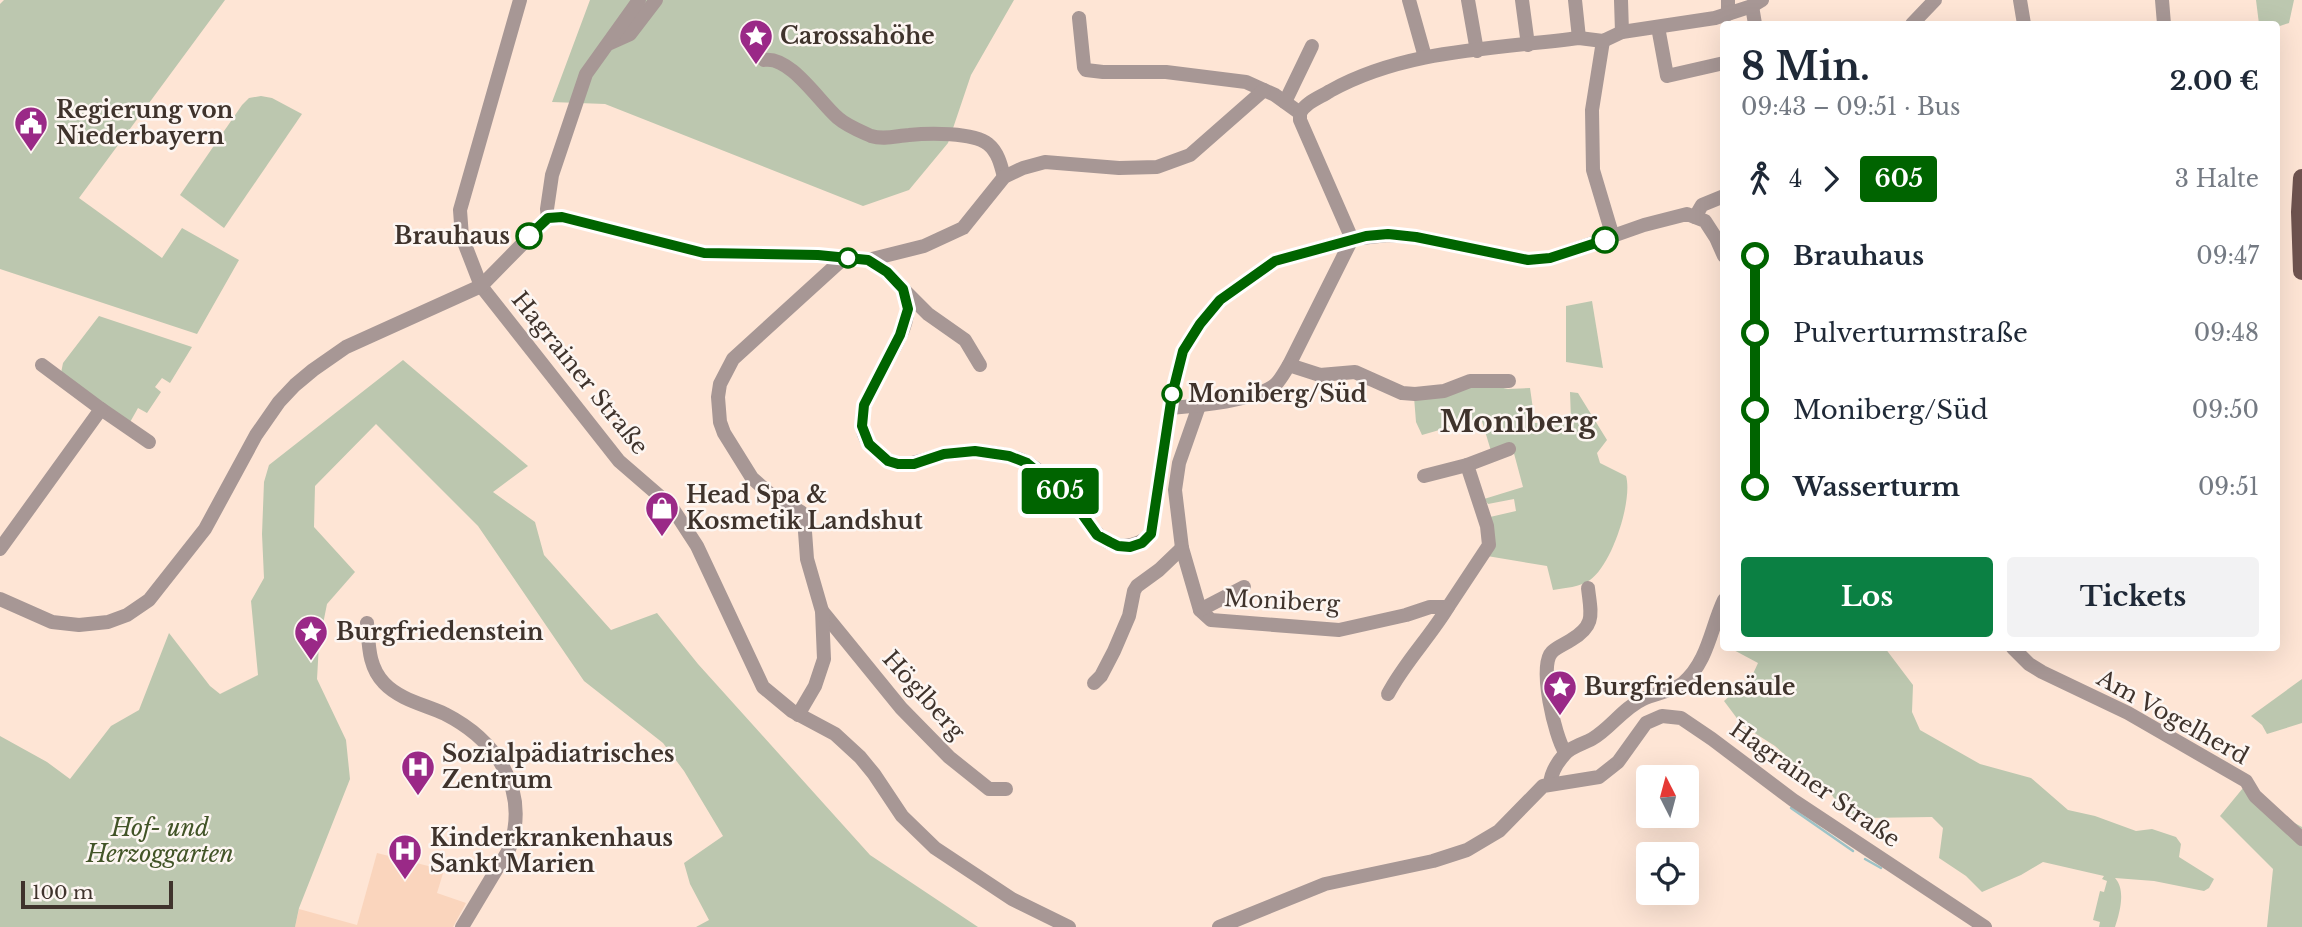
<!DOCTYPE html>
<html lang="de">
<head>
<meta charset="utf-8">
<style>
	:root { --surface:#fff; --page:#f2f2f3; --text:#1f2937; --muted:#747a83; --accent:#0b8043 }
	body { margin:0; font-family:"Libre Baskerville",serif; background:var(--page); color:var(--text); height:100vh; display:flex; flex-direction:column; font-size:26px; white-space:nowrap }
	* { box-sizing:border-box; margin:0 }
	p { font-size:23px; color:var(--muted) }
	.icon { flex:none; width:38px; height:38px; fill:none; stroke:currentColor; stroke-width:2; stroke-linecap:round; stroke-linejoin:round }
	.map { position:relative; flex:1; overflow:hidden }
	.panel { position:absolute; left:1720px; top:21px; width:560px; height:630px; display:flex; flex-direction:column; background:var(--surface); border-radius:7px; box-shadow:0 7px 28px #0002 }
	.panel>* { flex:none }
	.badge { padding:0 14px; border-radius:5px; font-size:24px; line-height:46px }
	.needle { width:46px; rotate:354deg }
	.fabs { position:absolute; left:1636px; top:765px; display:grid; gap:14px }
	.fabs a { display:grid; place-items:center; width:63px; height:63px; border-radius:7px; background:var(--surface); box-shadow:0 7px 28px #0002; font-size:35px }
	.scale { position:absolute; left:21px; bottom:18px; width:152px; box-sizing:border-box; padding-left:7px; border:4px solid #3f332c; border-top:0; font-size:19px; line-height:24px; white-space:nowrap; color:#3f332c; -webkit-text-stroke:5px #fdf6f2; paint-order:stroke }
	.map>.badge { position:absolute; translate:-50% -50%; box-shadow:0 0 0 4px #fff }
	.legs { display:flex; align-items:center; gap:10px; height:77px; padding:0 21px; font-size:23px }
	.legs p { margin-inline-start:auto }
	.summary { display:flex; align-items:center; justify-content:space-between; height:119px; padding:0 21px }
	h1 { font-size:38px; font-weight:700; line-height:52px }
	.cta { display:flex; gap:14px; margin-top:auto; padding:14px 21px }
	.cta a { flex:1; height:80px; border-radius:7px; background:var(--accent); color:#fff; font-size:28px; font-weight:700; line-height:80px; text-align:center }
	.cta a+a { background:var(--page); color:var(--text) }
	ul { padding:0 21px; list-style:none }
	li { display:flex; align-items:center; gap:24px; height:77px; font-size:26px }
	li i { display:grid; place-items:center; width:10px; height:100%; margin:0 9px; background:currentColor }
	li i::after { content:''; width:18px; height:18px; margin:-9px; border:5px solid; border-radius:50%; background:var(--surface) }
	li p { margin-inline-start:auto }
	li:first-child i { background:linear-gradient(#0000 50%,currentColor 0) }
	li:last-child i { background:linear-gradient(currentColor 50%,#0000 0) }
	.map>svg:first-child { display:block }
	.built { fill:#fad5bd }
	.green { fill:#bcc7af }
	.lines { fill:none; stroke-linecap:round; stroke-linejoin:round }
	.stream { stroke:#9dc3c7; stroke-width:2.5 }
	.minor { stroke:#a79795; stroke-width:14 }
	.major { stroke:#6e534f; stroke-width:18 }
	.line-1-casing { stroke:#fff; stroke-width:16 }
	.line-1 { stroke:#006400; stroke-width:10 }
	.stop-1-dot { fill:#fff; stroke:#006400; stroke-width:3.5 }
	.labels { text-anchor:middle; stroke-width:5; stroke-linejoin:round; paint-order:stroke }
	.poi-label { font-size:23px; font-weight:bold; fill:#3f332c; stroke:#fdf6f2; text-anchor:start }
	.stop-label { font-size:23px; font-weight:bold; fill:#3f332c; stroke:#fdf6f2; text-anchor:end }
	.street-label { font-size:23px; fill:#3f332c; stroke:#fdf6f2 }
	.park-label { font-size:23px; font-style:italic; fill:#425427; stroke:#fdf6f2 }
	.district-label { font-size:30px; font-weight:bold; fill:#3f332c; stroke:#fdf6f2 }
</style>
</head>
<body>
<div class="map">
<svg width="2302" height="927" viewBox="0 0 2302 927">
	<rect width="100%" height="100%" fill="#fee5d5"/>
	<path class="built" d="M377,853l67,17 -7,23 29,10 -13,24h-158l4,-18 58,16z"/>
	<g class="green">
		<path d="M4,0h221l-146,198 83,60 20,-30 57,32 -42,74 -197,-65v-265z"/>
		<path d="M590,0h424l-43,75 -23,68 -39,47 -46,16 -258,-102 -53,-2z"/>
		<path d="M2256,0h38l-5,23 -12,4v-3h-18z"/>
		<path d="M261,96l11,2 30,16 -78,114 -44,-33 62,-90 7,-7z"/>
		<path d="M1592,301l11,67 -37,-6v-56z"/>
		<path d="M99,316l93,31 -22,36 -8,-5 -7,9 6,5 -14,21 -9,-5 -9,16 -68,-51 2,-10z"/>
		<path d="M403,360l125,106 -35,26 42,30 9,33 67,75 46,-17 41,51 172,191 108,72h-282l13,-7 -19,-36 -6,-21 39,-27 -39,-65 -21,-28 -79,-62 -106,-155 -102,-102 -61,62 -1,41 41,45 -28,32 -8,40 -2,35 29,61 4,39 -51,129 -4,19h-295v-191l47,26 23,17 41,-53 28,-16 30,-77 41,53 10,8 38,-19 -7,-74 13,-23 -2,-44 2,-52 5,-17z"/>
		<path d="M1484,384l24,5 22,-1 5,35 36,-3 -1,-28 8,1 29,47 -10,13 3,10 26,13c7,24 -14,89 -36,104 -10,7 -25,8 -37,10l-6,-24 -60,-10 3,-39 26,-6 -2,-12 -26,5 -4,-5 39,-12 -11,-41 -21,5 -10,-33 -59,17 -6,-13 -2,-25z"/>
		<path d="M1730,648h155l28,37 -1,27 8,18 60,34 51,14 37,32 27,6 41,15 16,-2 24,8 5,7 -2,13 35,22 -5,9 -5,3 -50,-10 -39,-3c11,12 5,34 0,49h-16l1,-5 -7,-2 7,-29 4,1 3,-11 -5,-2 2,-3 -61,-14 -22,13 -39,17 -16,-16 -27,-18 4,-30 -11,-11 -69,1 -22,-9 -13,-20 -12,-10 -13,-8 -28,-25 -33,-21 -18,-24 28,-25 6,-13z"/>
		<path d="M2302,679v44l-35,11 -5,-9 -11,-9z"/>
		<path d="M2243,788l20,18 39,21v100h-35l6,-58 -53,-53z"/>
	</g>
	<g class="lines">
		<g class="stream">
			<path d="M1791,808l62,43"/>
			<path d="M1865,859l16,9"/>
		</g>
		<g class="minor">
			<path d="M520,0l-60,210 2,27 19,49 138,175 52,45 26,40 66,141 29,24 43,23 25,23 14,17 28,42 33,32 77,51 57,28"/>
			<path d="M1409,0l16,57"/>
			<path d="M1468,0l9,51"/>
			<path d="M1522,0l6,45"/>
			<path d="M1575,0l4,38"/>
			<path d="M1621,0l1,32"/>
			<path d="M1728,0v14"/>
			<path d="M2020,0l4,24"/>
			<path d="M2162,0l2,24"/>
			<path d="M1752,6l3,18"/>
			<path d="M1079,18l5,49 2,3 17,2h63l80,10 29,13 25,18"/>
			<path d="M1912,24l23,-24"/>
			<path d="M1658,27l9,49 57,-13"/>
			<path d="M1603,41l-11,69 1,60 20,67"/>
			<path d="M610,43l20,-9 26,-34"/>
			<path d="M764,60c26,-5 56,43 74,58 9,8 22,13 33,18 13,4 25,0 38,-1 19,-2 64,-3 79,9 10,8 13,21 16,33"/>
			<path d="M1285,102l27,-56"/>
			<path d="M1300,113c6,-11 19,-15 30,-22 75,-42 165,-42 249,-53l24,3 19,-9 93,-14 37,-12 10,-6"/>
			<path d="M1695,217l7,-12 22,-9"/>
			<path d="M548,218l14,-1 141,36 115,2 50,5 56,-14 39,-18 41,-51 19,-9 22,-6 74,6 38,-1 33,-12 74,-65"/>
			<path d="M868,260c13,8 29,18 36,31 22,48 -67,108 -35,153 3,4 9,8 12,11 22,19 41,3 65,-1 25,-4 55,-3 78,7 19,9 42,35 55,50 6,7 11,15 17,21 15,18 39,18 55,2l21,-139 11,-44 17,-27 20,-24 55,-39 77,-22 36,-4 28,2 112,23 22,-2 94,-33 43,-11 18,7 11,17 8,18"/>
			<path d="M904,290l24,24 37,26 15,25"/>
			<path d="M1289,365l63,-126 -52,-119v-7"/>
			<path d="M1199,406l-20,57 -4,27 7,58 18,62 11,10 128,10 67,-15 24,-8h18l41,-62 -2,-19 -20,-61 42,-16"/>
			<path d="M1170,408c26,-2 87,-7 106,-24 5,-5 9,-13 13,-19l31,10 35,-3 47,21 13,1 29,-3 26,-10h39"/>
			<path d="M101,409l48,33"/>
			<path d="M1424,476l43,-11"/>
			<path d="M0,549l101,-140 -59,-44"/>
			<path d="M0,599l52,23 27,3 29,-3 19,-7 22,-15 56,-71 51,-94 23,-33 16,-17 18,-15 33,-23 135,-61 67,-68 -1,-9 5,-34 34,-101 53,-74"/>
			<path d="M1200,610l44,-23"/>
			<path d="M822,611l79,97 48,49 40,32h17"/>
			<path d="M367,623c2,22 1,43 17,60 16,17 42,22 61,31 51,26 83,74 66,130 -3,10 -11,19 -16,28 -11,18 -22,37 -33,55"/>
			<path d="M2013,648l16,16 13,8 86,41 118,68 9,15 47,43"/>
			<path d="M1094,683l7,-7 13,-25 15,-35 5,-25 3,-5 22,-16 23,-22"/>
			<path d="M1388,694c16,-31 42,-57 60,-87"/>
			<path d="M798,715l17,-29 9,-27 -2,-48 -15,-52 -3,-41 -3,-6 -31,-18 -18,-16 -28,-45 -4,-11 -2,-25 2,-13 13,-25 112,-102"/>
			<path d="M1565,752c-10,-15 -27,-86 -13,-100 5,-5 13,-8 19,-12 25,-15 20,-26 17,-52"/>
			<path d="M1550,784c1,-11 6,-20 14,-29 6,-8 19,-11 28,-16 18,-10 31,-31 51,-40 13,-6 28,-7 40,-16 25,-21 28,-56 41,-83"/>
			<path d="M1219,927l106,-43 108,-23 34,-11 32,-19 44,-45 56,-9 19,-15 28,-39 16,-7 19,2 31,21 81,61 192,127"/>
		</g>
		<path class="major" d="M2302,178l-2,34 2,59"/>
	</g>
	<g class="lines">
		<g class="line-1-casing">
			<path id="line-1" d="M529,236l19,-18 14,-1 142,36 114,2 50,5 19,12 16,17 5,20 -8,26 -36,70 -2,21 7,18 19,17 10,3h16l30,-10 31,-3 34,5 18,7 17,14 38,37 15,21 13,7 8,4 12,1 12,-4 9,-9 21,-139 11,-44 17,-27 20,-24 55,-39 91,-25 22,-2 28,3 112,23 22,-2 55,-18"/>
		</g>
		<use href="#line-1" class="line-1"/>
	</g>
	<defs>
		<g id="sight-pin" transform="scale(1.75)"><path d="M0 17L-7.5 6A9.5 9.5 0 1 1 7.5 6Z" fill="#9a2987" stroke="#fdf6f2"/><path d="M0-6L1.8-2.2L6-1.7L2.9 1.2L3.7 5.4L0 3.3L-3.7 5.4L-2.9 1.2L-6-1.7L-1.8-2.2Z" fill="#fff"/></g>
		<g id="civic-pin" transform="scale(1.75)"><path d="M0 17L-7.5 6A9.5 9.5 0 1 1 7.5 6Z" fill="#9a2987" stroke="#fdf6f2"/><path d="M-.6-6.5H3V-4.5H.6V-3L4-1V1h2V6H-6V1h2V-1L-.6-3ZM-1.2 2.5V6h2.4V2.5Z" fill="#fff"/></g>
		<g id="shop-pin" transform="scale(1.75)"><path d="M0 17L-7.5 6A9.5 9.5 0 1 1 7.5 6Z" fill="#9a2987" stroke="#fdf6f2"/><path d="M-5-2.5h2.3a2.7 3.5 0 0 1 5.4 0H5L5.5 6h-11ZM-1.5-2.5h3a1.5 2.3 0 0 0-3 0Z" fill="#fff"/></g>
		<g id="hospital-pin" transform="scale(1.75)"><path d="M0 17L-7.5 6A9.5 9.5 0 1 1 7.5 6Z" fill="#9a2987" stroke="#fdf6f2"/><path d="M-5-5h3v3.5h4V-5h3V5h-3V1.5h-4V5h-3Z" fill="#fff"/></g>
	</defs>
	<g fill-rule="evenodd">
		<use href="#sight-pin" x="756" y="36"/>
		<use href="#civic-pin" x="31" y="123"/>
		<use href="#shop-pin" x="662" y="508"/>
		<use href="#sight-pin" x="311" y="632"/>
		<use href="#sight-pin" x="1560" y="687"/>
		<use href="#hospital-pin" x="418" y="767"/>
		<use href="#hospital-pin" x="405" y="851"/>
	</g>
	<g class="stop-1-dot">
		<circle cx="529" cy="236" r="12"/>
		<circle cx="1605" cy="240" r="12"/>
		<circle cx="848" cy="258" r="9"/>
		<circle cx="1172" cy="394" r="9"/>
	</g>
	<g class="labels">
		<g class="poi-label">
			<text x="780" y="44">Carossahöhe</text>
			<text x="56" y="118">Regierung von<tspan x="56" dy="26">Niederbayern</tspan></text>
			<text x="686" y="503">Head Spa &amp;<tspan x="686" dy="26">Kosmetik Landshut</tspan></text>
			<text x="336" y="640">Burgfriedenstein</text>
			<text x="1584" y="695">Burgfriedensäule</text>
			<text x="442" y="762">Sozialpädiatrisches<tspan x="442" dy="26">Zentrum</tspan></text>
			<text x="430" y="846">Kinderkrankenhaus<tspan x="430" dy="26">Sankt Marien</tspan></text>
		</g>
		<g class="stop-label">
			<text x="510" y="244">Brauhaus</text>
			<text x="1188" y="402" text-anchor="start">Moniberg/Süd</text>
		</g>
		<g class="street-label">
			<text transform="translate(580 373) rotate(51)" y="8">Hagrainer Straße</text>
			<text transform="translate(1282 601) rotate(3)" y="8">Moniberg</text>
			<text transform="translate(924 695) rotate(48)" y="8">Höglberg</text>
			<text transform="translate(2173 717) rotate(29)" y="8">Am Vogelherd</text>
			<text transform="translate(1815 784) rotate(35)" y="8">Hagrainer Straße</text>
		</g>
		<g class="park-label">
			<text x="160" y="836">Hof- und<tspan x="160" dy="26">Herzoggarten</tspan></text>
		</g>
		<g class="district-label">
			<text x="1518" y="432">Moniberg</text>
		</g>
	</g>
</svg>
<div class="fabs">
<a><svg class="needle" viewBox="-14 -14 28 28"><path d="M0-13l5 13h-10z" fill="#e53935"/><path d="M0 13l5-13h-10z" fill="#747a83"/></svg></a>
<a><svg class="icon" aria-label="locate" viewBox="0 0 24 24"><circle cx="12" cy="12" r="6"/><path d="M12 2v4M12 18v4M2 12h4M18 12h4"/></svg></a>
</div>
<div class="scale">100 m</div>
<b class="badge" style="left:1060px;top:491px;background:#006400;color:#fff">605</b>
<section class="panel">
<div class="summary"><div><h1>8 Min.</h1><p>09:43 – 09:51 · Bus</p></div><b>2.00 €</b></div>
<div class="legs"><svg class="icon" aria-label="walk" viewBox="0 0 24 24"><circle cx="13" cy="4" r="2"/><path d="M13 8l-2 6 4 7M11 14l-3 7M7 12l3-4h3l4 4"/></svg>4<svg class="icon" aria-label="forward" viewBox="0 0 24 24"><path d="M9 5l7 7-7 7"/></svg><b class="badge" style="background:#006400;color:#fff">605</b><p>3 Halte</p></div>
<ul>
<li><i style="color:#006400"></i><b>Brauhaus</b><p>09:47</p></li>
<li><i style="color:#006400"></i><span>Pulverturmstraße</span><p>09:48</p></li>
<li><i style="color:#006400"></i><span>Moniberg/Süd</span><p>09:50</p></li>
<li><i style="color:#006400"></i><b>Wasserturm</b><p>09:51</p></li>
</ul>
<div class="cta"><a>Los</a><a>Tickets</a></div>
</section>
</div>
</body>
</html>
